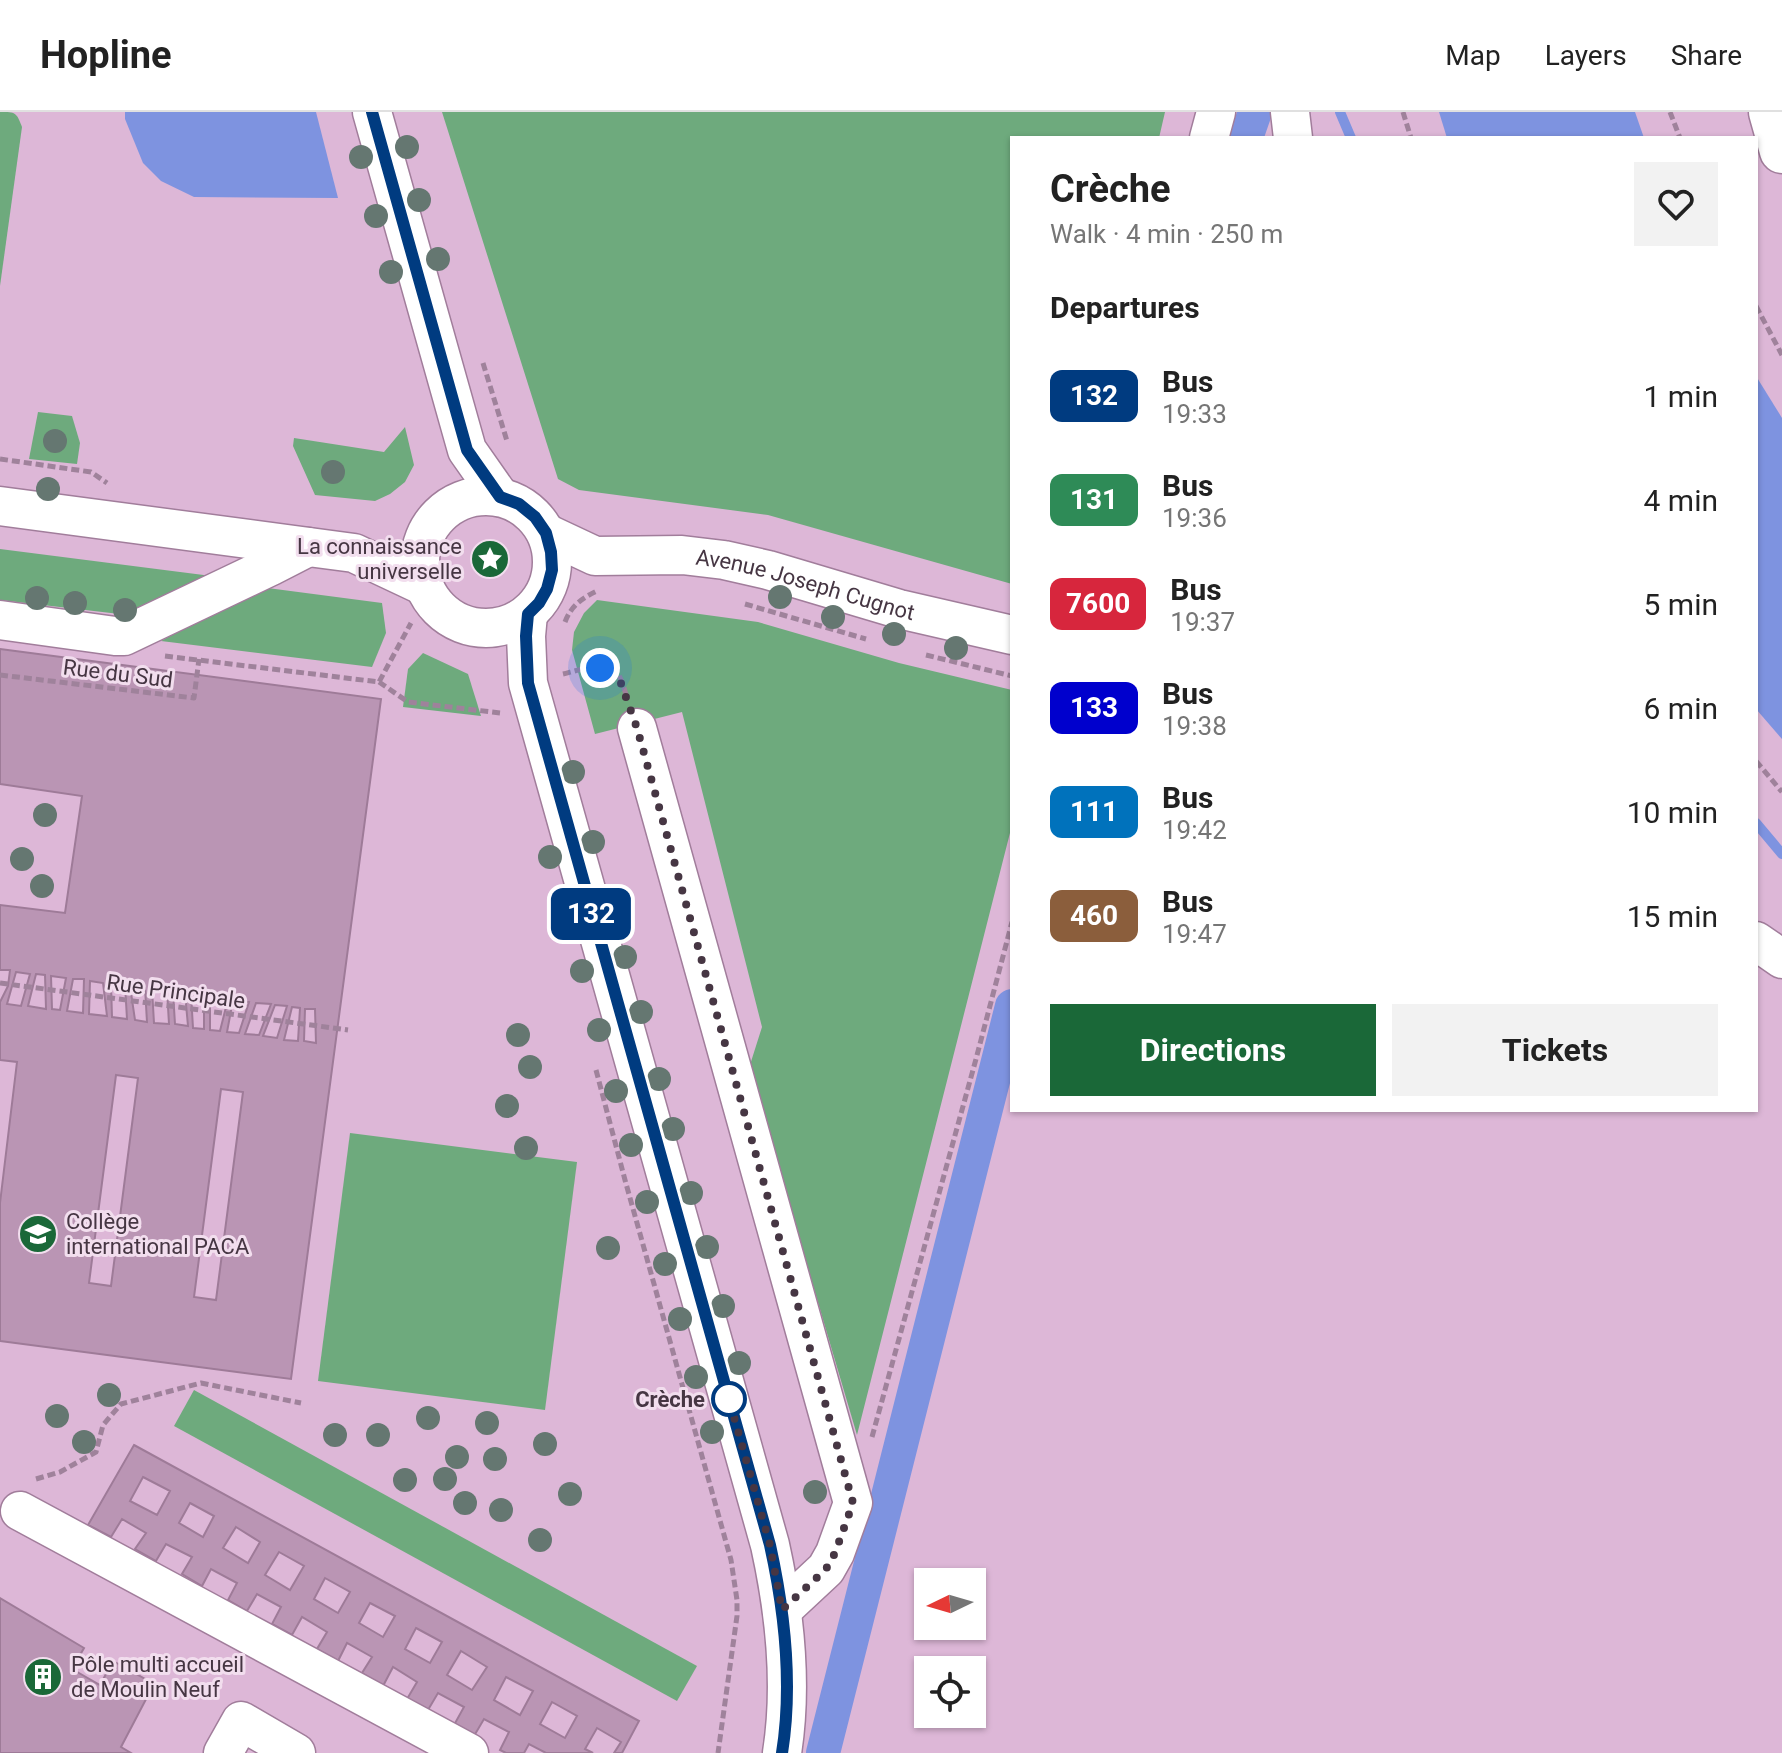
<!DOCTYPE html>
<html lang="en">
<head>
<meta charset="utf-8">
<style>
	:root { --surface:#fff; --page:#f2f2f2; --text:#222; --muted:#767676; --line:#e0e0e0; --accent:#1a6838 }
	body { margin:0; font-family:Roboto,sans-serif; background:var(--page); color:var(--text); height:100vh; display:flex; flex-direction:column; font-size:30px; white-space:nowrap }
	* { box-sizing:border-box; margin:0 }
	p { font-size:26px; color:var(--muted) }
	.icon { flex:none; width:44px; height:44px; fill:none; stroke:currentColor; stroke-width:2; stroke-linecap:round; stroke-linejoin:round }
	.map { position:relative; flex:1; overflow:hidden }
	.details { position:absolute; left:1010px; top:24px; width:748px; height:976px; display:flex; flex-direction:column; background:var(--surface); border-radius:0px; box-shadow:0 2px 6px #0004 }
	.details>* { flex:none }
	.badge { padding:0 16px; border-radius:12px; font-size:28px; line-height:52px }
	.needle { width:52px; rotate:265deg }
	.fabs { position:absolute; left:914px; top:1456px; display:grid; gap:16px }
	.fabs a { display:grid; place-items:center; width:72px; height:72px; border-radius:0px; background:var(--surface); box-shadow:0 2px 6px #0004; font-size:40px }
	.you { position:absolute; width:40px; height:40px; margin:-20px; border:6px solid #fff; border-radius:50%; background:#1a73e8; box-shadow:0 0 0 12px #1a73e833 }
	.map>.badge { position:absolute; translate:-50% -50%; box-shadow:0 0 0 4px #fff }
	h2 { padding:0 40px; font-size:30px; line-height:72px }
	.round { display:grid; place-items:center; flex:none; width:84px; height:84px; border-radius:0px; background:var(--page) }
	.head { display:flex; align-items:center; justify-content:space-between; height:136px; padding:0 40px }
	h1 { font-size:38px; font-weight:700; line-height:60px }
	.button { display:flex; gap:16px; margin-top:auto; padding:16px 40px }
	.button a { flex:1; height:92px; border-radius:0px; background:var(--accent); color:#fff; font-size:32px; font-weight:700; line-height:92px; text-align:center }
	.button a+a { background:var(--page); color:var(--text) }
	ul { padding:0; list-style:none }
	li { display:flex; align-items:center; gap:24px; height:104px; padding:0 40px }
	li div { flex:1 }
	li b { display:block; font-size:30px }
	li em { font-style:normal }
	li .badge { min-width:88px; font-weight:700; text-align:center }
	header { display:flex; align-items:center; gap:48px; box-sizing:border-box; height:112px; padding:0 40px; background:var(--surface); border-bottom:2px solid var(--line) }
	header strong { font-size:38px }
	nav { display:flex; gap:44px; margin-inline-start:auto; font-size:28px }
	.map>svg:first-child { display:block }
	.green { fill:#6eaa7d }
	.water { fill:#7e93e0 }
	.lines { fill:none; stroke-linecap:round; stroke-linejoin:round }
	.stream { stroke:#7e93e0; stroke-width:10 }
	.canal { stroke:#7e93e0; stroke-width:34 }
	.building { fill:#ba95b4; stroke:#9e7b98; stroke-width:2; fill-rule:evenodd }
	.minor-casing { stroke:#a17d9b; stroke-width:41 }
	.major-casing { stroke:#a17d9b; stroke-width:47 }
	.path { stroke:#9f829b; stroke-width:5; stroke-dasharray:8 4; stroke-linecap:butt }
	.minor { stroke:#fff; stroke-width:38 }
	.major { stroke:#fff; stroke-width:44 }
	.tree { fill:#657771 }
	.line-casing { stroke:#fff; stroke-width:18 }
	.line { stroke:#003b80; stroke-width:12 }
	.walk { stroke:#463643; stroke-width:8; stroke-dasharray:0 14.4 }
	.stop-dot { fill:#fff; stroke:#003b80; stroke-width:4 }
	.labels { text-anchor:middle; stroke-width:6; stroke-linejoin:round; paint-order:stroke }
	.poi-label { font-size:22px; fill:#463643; stroke:#f2deee; text-anchor:start }
	.street-label { font-size:22px; fill:#463643; stroke:#f2deee }
	.stop-label { font-size:22px; font-weight:bold; fill:#463643; stroke:#f2deee; text-anchor:end }
</style>
</head>
<body>
<header>
<strong>Hopline</strong>
<nav><a>Map</a><a>Layers</a><a>Share</a></nav>
</header>
<div class="map">
<svg width="1782" height="1641" viewBox="0 0 1782 1641">
	<rect width="100%" height="100%" fill="#ddb7d7"/>
	<g class="green">
		<path d="M0,0c16,0 16,0 22,15l-22,159z"/>
		<path d="M442,0h723l-6,26h-147v446l-244,-69 -189,-25 -21,-11z"/>
		<path d="M38,300l34,4 8,27 -3,21 -48,-5z"/>
		<path d="M405,315l9,38 -9,17 -15,12 -15,7 -60,-6 -22,-49 1,-8 90,14z"/>
		<path d="M0,437l227,29 -82,39 -145,-17z"/>
		<path d="M260,475l122,16 4,30 -14,34 -211,-26z"/>
		<path d="M597,488l161,22 141,41 113,27v135l-155,610 -108,-367 13,-41 -80,-315 -87,22 -23,-84 2,-18 10,-19z"/>
		<path d="M423,541l45,21 13,42 -78,-9 5,-38z"/>
		<path d="M350,1021l227,29 -32,248 -227,-29z"/>
		<path d="M194,1278l503,276 -20,35 -503,-275z"/>
	</g>
	<g class="water">
		<path d="M125,0h191l22,86 -144,-1 -33,-16 -18,-18 -18,-44z"/>
		<path d="M1439,0h196l9,26h-197z"/>
		<path d="M1756,264l26,42v321l-26,-30z"/>
	</g>
	<g class="lines">
		<g class="stream">
			<path d="M1340,0l11,26"/>
			<path d="M1756,711l26,31"/>
		</g>
		<g class="canal">
			<path d="M1246,26l9,-26"/>
			<path d="M823,1641l189,-747"/>
		</g>
	</g>
	<g class="building">
		<path d="M0,537l381,50 -90,680 -291,-38v-138l17,-141 -17,-2v-58l8,-16 2,-16h-10v-65l65,8 17,-117 -82,-12zM16,860l14,2 -9,32 -14,-2zM36,862l9,1 1,34 -18,-3zM51,864l15,2 -6,32 -8,-1zM73,867h11l-1,34 -16,-2zM90,869l13,2 4,33 -18,-2zM111,872l14,1 2,34 -15,-2zM130,874l15,2 2,34 -12,-2zM152,877l15,1 2,34 -15,-1zM173,880l12,1 3,33 -13,-2zM191,882l13,2v33l-11,-1zM210,885l18,2 -8,32 -10,-1zM233,888l16,2 -10,31 -12,-1zM256,891l15,1 -12,31 -14,-1zM275,893l12,1 -10,32 -14,-2zM292,895l8,1 -2,33 -14,-1zM305,897h10l1,34 -12,-2zM116,963l22,3 -27,208 -22,-3zM221,977l22,3 -27,208 -22,-3z"/>
		<path d="M134,1333l505,276 -17,32h-8l7,-11 -24,-14 -12,21 8,4h-47l-17,-9 -5,9h-18l-6,-3 9,-18 -25,-13 -10,17 -20,-11 10,-18 -26,-14 -10,17 -21,-11 10,-17 -24,-15 -10,19 -21,-13 10,-16 -25,-14 -9,18 -21,-12 10,-17 -25,-15 -10,18 -20,-11 9,-17 -24,-13 -10,17 -19,-11 9,-17 -26,-14 -9,17 -20,-12 10,-17 -26,-13 -10,17 -21,-12 11,-16 -24,-14 -11,18 -23,-12zM143,1365l27,14 -13,24 -27,-14zM190,1391l24,13 -11,21 -24,-14zM236,1415l24,15 -12,21 -25,-15zM279,1440l25,14 -14,24 -25,-15zM325,1466l25,14 -12,21 -24,-14zM370,1491l25,13 -12,21 -24,-14zM416,1516l26,14 -12,21 -25,-14zM461,1539l26,16 -15,23 -25,-15zM506,1565l27,14 -13,24 -26,-15zM552,1590l25,14 -12,22 -25,-14z"/>
		<path d="M0,1486l84,50 -12,21 28,16 13,-24 41,23 -33,63 10,6h-131z"/>
	</g>
	<g class="lines">
		<g class="minor-casing">
			<g id="minor">
				<path d="M372,0l95,338 33,47"/>
				<path d="M1290,0l3,26"/>
				<path d="M1209,26l7,-26"/>
				<circle cx="486" cy="450" r="66"/>
				<path d="M0,394l354,47 70,33"/>
				<path id="s1" d="M546,421l49,23 87,-1 42,5 44,10 131,39 113,26"/>
				<path d="M528,502l-2,22 2,47 242,862c15,68 23,138 12,208"/>
				<path d="M0,508l115,16h9l147,-70 37,-19"/>
				<path d="M637,616l216,775 -18,50 -9,16 -44,41"/>
				<path d="M1756,829l26,18"/>
				<path d="M20,1399l449,242"/>
				<path d="M223,1641l18,-32 55,32"/>
			</g>
		</g>
		<g class="major-casing">
			<path id="major" d="M1771,0l11,39"/>
		</g>
		<g class="path">
			<path d="M1403,0l8,26"/>
			<path d="M1670,0l10,26"/>
			<path d="M1756,194l26,49"/>
			<path d="M483,251l24,78"/>
			<path d="M0,347l91,13 16,11"/>
			<path d="M745,492l121,35"/>
			<path d="M565,510c6,-16 17,-24 32,-31"/>
			<path d="M926,543l86,21"/>
			<path d="M165,544l214,26 32,-59"/>
			<path d="M563,562c13,-3 40,-13 53,-2 6,5 8,18 11,25"/>
			<path d="M0,563l194,23 5,-39"/>
			<path d="M379,570l29,20 92,11"/>
			<path d="M1756,649l26,31"/>
			<path d="M0,871l348,47"/>
			<path d="M596,958l29,110 106,380 6,40v16l-19,137"/>
			<path d="M872,1325l104,-378 36,-137"/>
			<path d="M36,1367l24,-7 36,-20 7,-27 18,-21 80,-21 100,20"/>
		</g>
		<use href="#minor" class="minor"/>
		<use href="#major" class="major"/>
	</g>
	<g class="tree">
		<circle cx="407" cy="35" r="12"/>
		<circle cx="361" cy="45" r="12"/>
		<circle cx="419" cy="88" r="12"/>
		<circle cx="376" cy="104" r="12"/>
		<circle cx="438" cy="147" r="12"/>
		<circle cx="391" cy="160" r="12"/>
		<circle cx="55" cy="329" r="12"/>
		<circle cx="333" cy="360" r="12"/>
		<circle cx="48" cy="377" r="12"/>
		<circle cx="780" cy="485" r="12"/>
		<circle cx="37" cy="486" r="12"/>
		<circle cx="75" cy="491" r="12"/>
		<circle cx="125" cy="498" r="12"/>
		<circle cx="833" cy="505" r="12"/>
		<circle cx="894" cy="522" r="12"/>
		<circle cx="956" cy="536" r="12"/>
		<circle cx="573" cy="660" r="12"/>
		<circle cx="45" cy="703" r="12"/>
		<circle cx="593" cy="730" r="12"/>
		<circle cx="550" cy="745" r="12"/>
		<circle cx="22" cy="747" r="12"/>
		<circle cx="42" cy="774" r="12"/>
		<circle cx="610" cy="792" r="12"/>
		<circle cx="565" cy="800" r="12"/>
		<circle cx="625" cy="845" r="12"/>
		<circle cx="582" cy="859" r="12"/>
		<circle cx="641" cy="900" r="12"/>
		<circle cx="599" cy="918" r="12"/>
		<circle cx="518" cy="923" r="12"/>
		<circle cx="530" cy="955" r="12"/>
		<circle cx="659" cy="967" r="12"/>
		<circle cx="616" cy="979" r="12"/>
		<circle cx="507" cy="994" r="12"/>
		<circle cx="673" cy="1017" r="12"/>
		<circle cx="631" cy="1033" r="12"/>
		<circle cx="526" cy="1036" r="12"/>
		<circle cx="691" cy="1081" r="12"/>
		<circle cx="647" cy="1090" r="12"/>
		<circle cx="707" cy="1135" r="12"/>
		<circle cx="608" cy="1136" r="12"/>
		<circle cx="665" cy="1152" r="12"/>
		<circle cx="723" cy="1194" r="12"/>
		<circle cx="680" cy="1207" r="12"/>
		<circle cx="739" cy="1251" r="12"/>
		<circle cx="696" cy="1265" r="12"/>
		<circle cx="109" cy="1283" r="12"/>
		<circle cx="57" cy="1304" r="12"/>
		<circle cx="428" cy="1306" r="12"/>
		<circle cx="487" cy="1311" r="12"/>
		<circle cx="712" cy="1320" r="12"/>
		<circle cx="335" cy="1323" r="12"/>
		<circle cx="378" cy="1323" r="12"/>
		<circle cx="84" cy="1330" r="12"/>
		<circle cx="545" cy="1332" r="12"/>
		<circle cx="457" cy="1345" r="12"/>
		<circle cx="495" cy="1347" r="12"/>
		<circle cx="445" cy="1367" r="12"/>
		<circle cx="405" cy="1368" r="12"/>
		<circle cx="815" cy="1380" r="12"/>
		<circle cx="570" cy="1382" r="12"/>
		<circle cx="465" cy="1391" r="12"/>
		<circle cx="501" cy="1398" r="12"/>
		<circle cx="540" cy="1428" r="12"/>
	</g>
	<g class="lines">
		<g class="line-casing">
			<path id="line" d="M372,0l95,338 33,47 19,7 16,13 11,16 5,19 1,18 -5,19 -8,14 -11,11 -2,22 2,47 242,862c15,68 23,139 12,208"/>
		</g>
		<use href="#line" class="line"/>
		<path class="walk" d="M600,556l15,4 3,3 19,53 216,775 -18,50 -9,16 -44,41 -12,-65 -41,-146"/>
	</g>
	<defs>
		<g id="sight-disc" transform="scale(2)"><circle r="9.5" fill="#1a6838" stroke="#f2deee"/><path d="M0-6L1.8-2.2L6-1.7L2.9 1.2L3.7 5.4L0 3.3L-3.7 5.4L-2.9 1.2L-6-1.7L-1.8-2.2Z" fill="#fff"/></g>
		<g id="school-disc" transform="scale(2)"><circle r="9.5" fill="#1a6838" stroke="#f2deee"/><path d="M0-5L7-2L0 1L-7-2ZM-4 1L0 2.5L4 1V4Q0 6-4 4Z" fill="#fff"/></g>
		<g id="building-disc" transform="scale(2)"><circle r="9.5" fill="#1a6838" stroke="#f2deee"/><path d="M-4-6H4V6H1V3H-1V6H-4ZM-2.5-4.3h1.7v1.8h-1.7ZM.8-4.3h1.7v1.8H.8ZM-2.5-1h1.7V.8h-1.7ZM.8-1h1.7V.8H.8Z" fill="#fff"/></g>
	</defs>
	<g fill-rule="evenodd">
		<use href="#sight-disc" x="490" y="447"/>
		<use href="#school-disc" x="38" y="1122"/>
		<use href="#building-disc" x="43" y="1565"/>
	</g>
	<circle class="stop-dot" cx="729" cy="1287" r="16"/>
	<g class="labels">
		<g class="poi-label">
			<text x="462" y="442" text-anchor="end">La connaissance<tspan x="462" dy="25">universelle</tspan></text>
			<text x="66" y="1117">Collège<tspan x="66" dy="25">international PACA</tspan></text>
			<text x="71" y="1560">Pôle multi accueil<tspan x="71" dy="25">de Moulin Neuf</tspan></text>
		</g>
		<g class="street-label">
			<text dy="8" stroke="none"><textPath href="#s1" startOffset="268">Avenue Joseph Cugnot</textPath></text>
			<text transform="translate(118 561) rotate(7)" y="8">Rue du Sud</text>
			<text transform="translate(176 879) rotate(8)" y="8">Rue Principale</text>
		</g>
		<g class="stop-label">
			<text x="705" y="1295">Crèche</text>
		</g>
	</g>
</svg>
<div class="fabs">
<a><svg class="needle" viewBox="-14 -14 28 28"><path d="M0-13l5 13h-10z" fill="#e53935"/><path d="M0 13l5-13h-10z" fill="#767676"/></svg></a>
<a><svg class="icon" aria-label="locate" viewBox="0 0 24 24"><circle cx="12" cy="12" r="6"/><path d="M12 2v4M12 18v4M2 12h4M18 12h4"/></svg></a>
</div>
<div class="you" style="left:600px;top:556px"></div>
<b class="badge" style="left:591px;top:802px;background:#003b80;color:#fff">132</b>
<section class="details">
<div class="head"><div><h1>Crèche</h1><p>Walk · 4 min · 250 m</p></div><a class="round"><svg class="icon" aria-label="heart" viewBox="0 0 24 24"><path d="M12 20l-8-8c-3-5 5-10 8-4 3-6 11-1 8 4z"/></svg></a></div>
<h2>Departures</h2>
<ul>
<li><span class="badge" style="background:#003b80;color:#fff">132</span><div><b>Bus</b><p>19:33</p></div><em>1 min</em></li>
<li><span class="badge" style="background:#2e8b57;color:#fff">131</span><div><b>Bus</b><p>19:36</p></div><em>4 min</em></li>
<li><span class="badge" style="background:#d7263d;color:#fff">7600</span><div><b>Bus</b><p>19:37</p></div><em>5 min</em></li>
<li><span class="badge" style="background:#0000cd;color:#fff">133</span><div><b>Bus</b><p>19:38</p></div><em>6 min</em></li>
<li><span class="badge" style="background:#0072bc;color:#fff">111</span><div><b>Bus</b><p>19:42</p></div><em>10 min</em></li>
<li><span class="badge" style="background:#8b5e3c;color:#fff">460</span><div><b>Bus</b><p>19:47</p></div><em>15 min</em></li>
</ul>
<div class="button"><a>Directions</a><a>Tickets</a></div>
</section>
</div>
</body>
</html>
